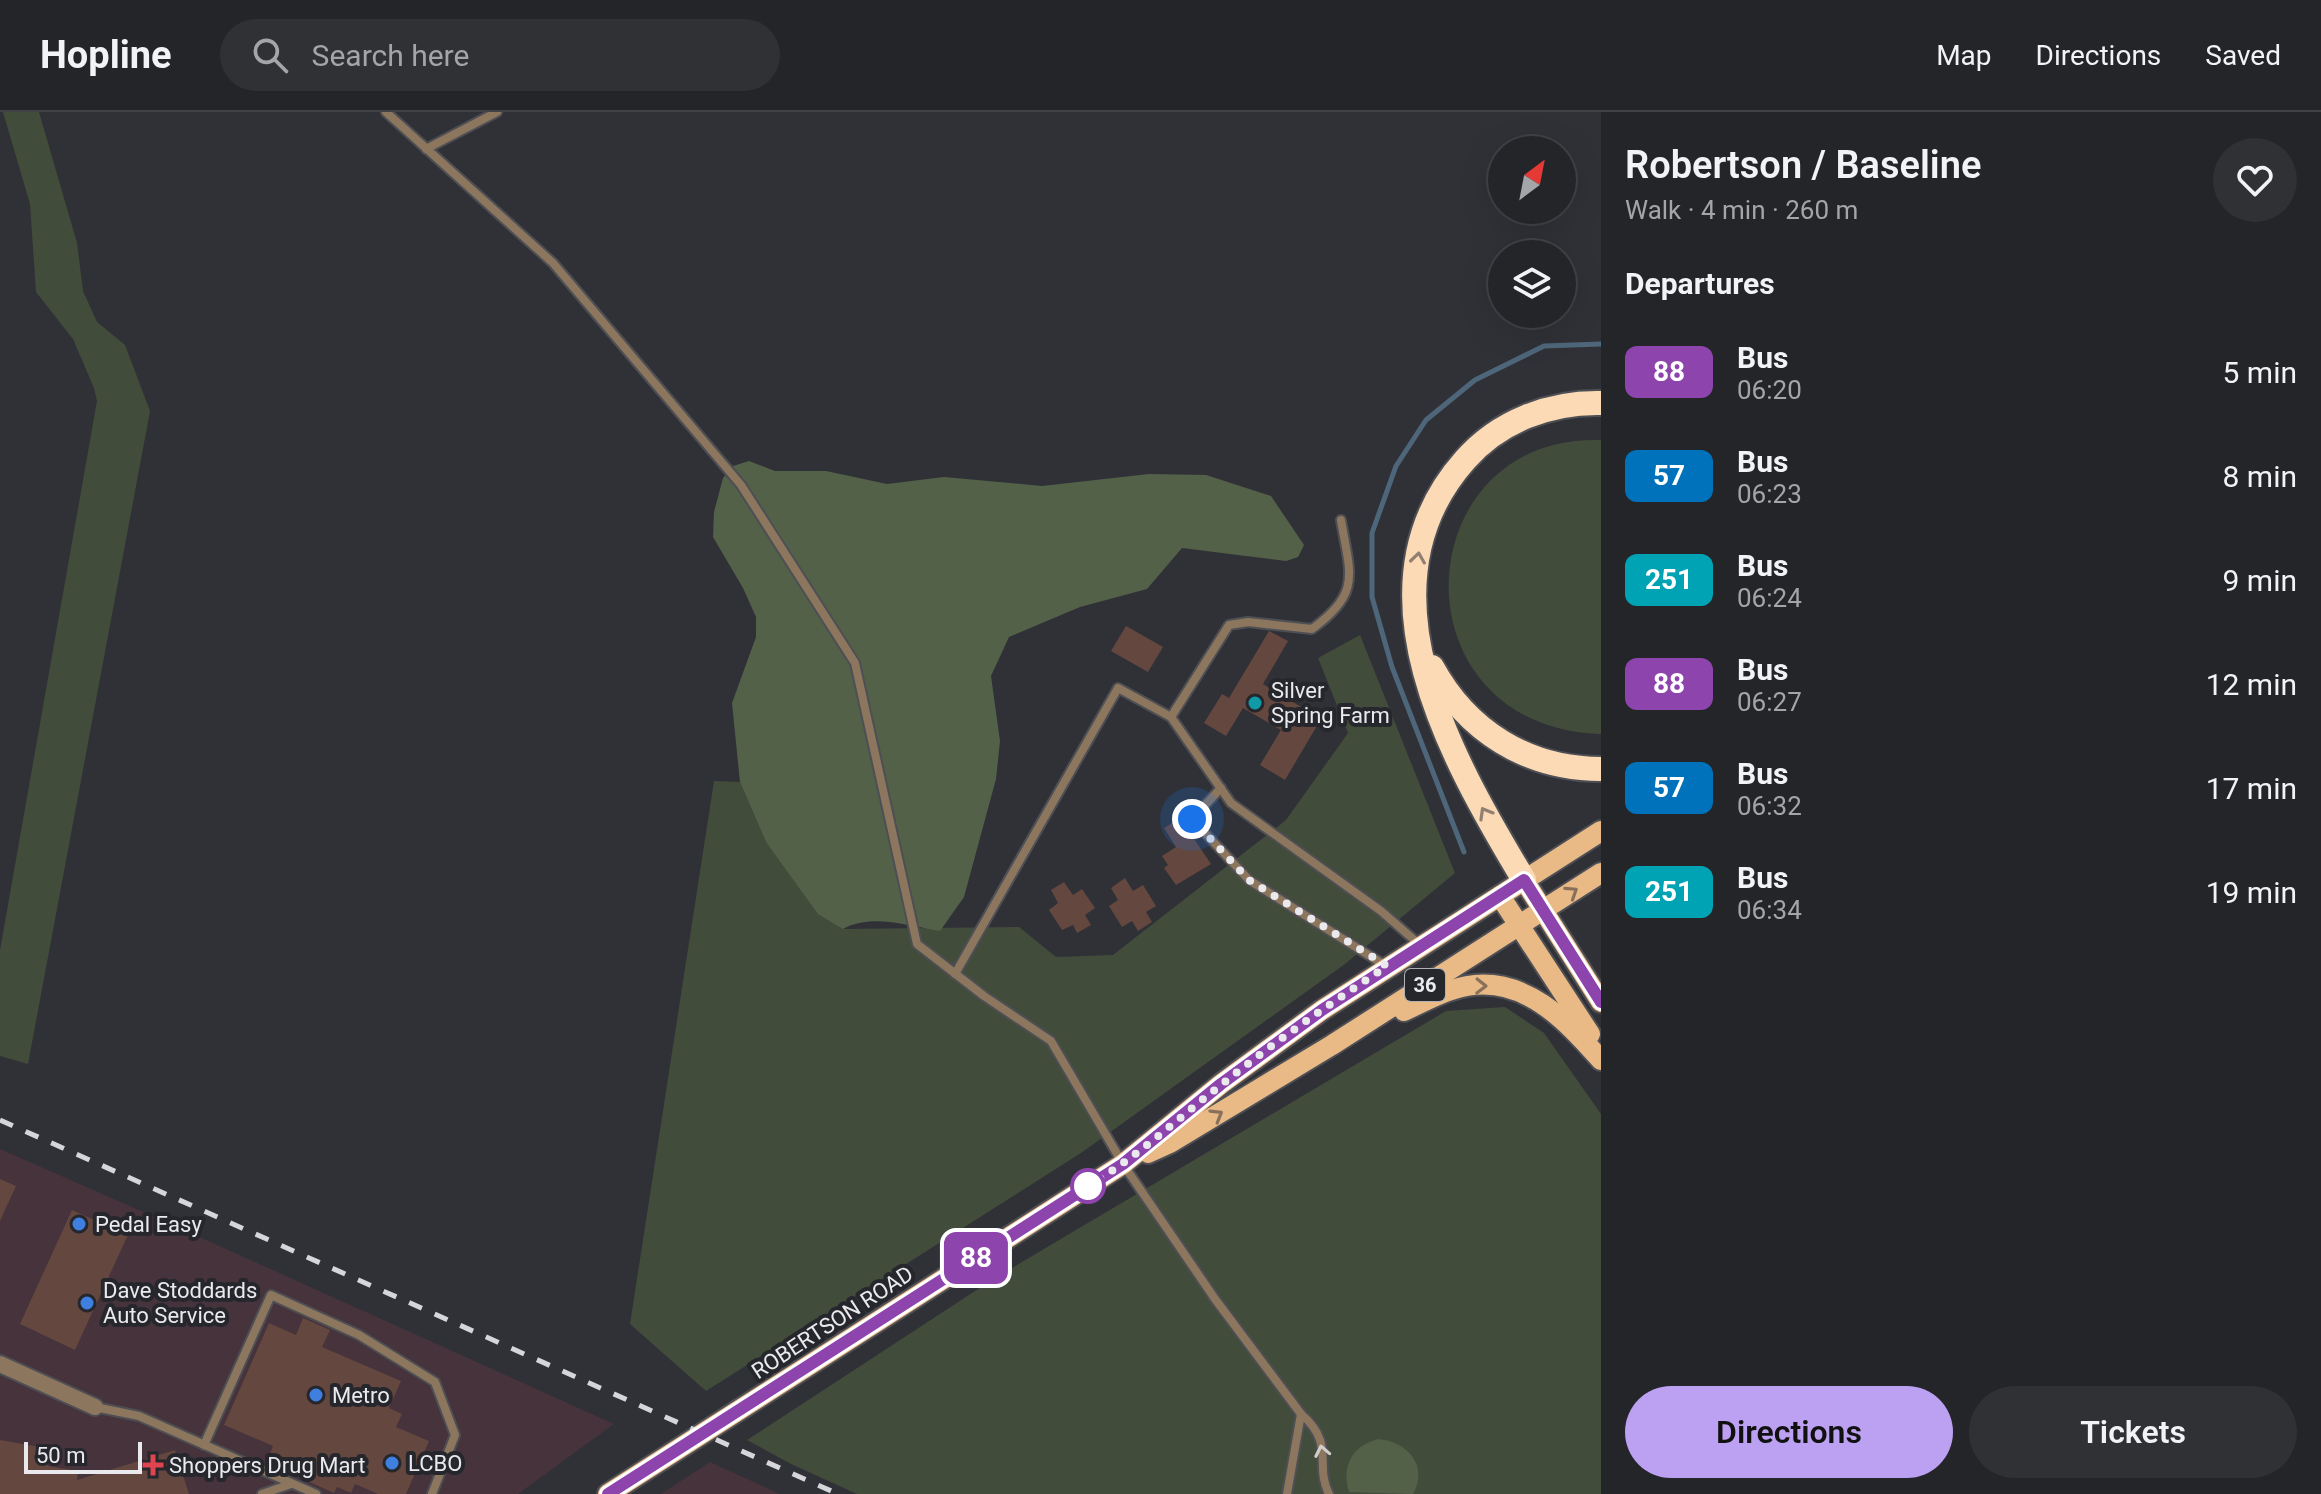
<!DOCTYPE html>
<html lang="en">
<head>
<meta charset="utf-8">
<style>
	:root { --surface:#242529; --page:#303135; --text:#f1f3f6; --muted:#a3a5a8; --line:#414246; --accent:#bca0f2 }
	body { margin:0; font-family:Roboto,sans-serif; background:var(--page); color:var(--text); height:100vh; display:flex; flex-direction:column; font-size:30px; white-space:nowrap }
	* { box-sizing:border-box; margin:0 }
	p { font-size:26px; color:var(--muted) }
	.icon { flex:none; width:44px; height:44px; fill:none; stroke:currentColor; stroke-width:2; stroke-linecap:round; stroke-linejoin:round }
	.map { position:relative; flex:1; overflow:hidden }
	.side { display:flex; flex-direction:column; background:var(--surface); width:720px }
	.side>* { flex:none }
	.badge { padding:0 16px; border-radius:12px; font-size:28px; line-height:52px }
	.needle { width:52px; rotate:32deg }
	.controls { position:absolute; left:1488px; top:24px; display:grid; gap:16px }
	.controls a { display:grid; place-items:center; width:88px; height:88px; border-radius:50%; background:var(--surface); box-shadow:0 8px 32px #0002,0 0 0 2px var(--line); font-size:40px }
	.scale { position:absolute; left:24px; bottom:20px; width:118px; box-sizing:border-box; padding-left:8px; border:4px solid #eaeaee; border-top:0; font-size:22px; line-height:28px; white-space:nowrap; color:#eaeaee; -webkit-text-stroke:6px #26272d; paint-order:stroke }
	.you { position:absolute; width:40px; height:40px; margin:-20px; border:6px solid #fff; border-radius:50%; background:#1a73e8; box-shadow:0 0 0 12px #1a73e833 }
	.map>.badge { position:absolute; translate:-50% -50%; box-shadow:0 0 0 4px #fff }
	h2 { padding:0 24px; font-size:30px; line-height:72px }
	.round { display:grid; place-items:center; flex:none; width:84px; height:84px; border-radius:42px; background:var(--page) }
	.summary { display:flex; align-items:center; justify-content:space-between; height:136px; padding:0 24px }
	h1 { font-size:38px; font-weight:600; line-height:60px }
	.action { display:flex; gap:16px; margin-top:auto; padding:16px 24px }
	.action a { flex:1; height:92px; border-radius:48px; background:var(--accent); color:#111; font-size:32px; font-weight:600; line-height:92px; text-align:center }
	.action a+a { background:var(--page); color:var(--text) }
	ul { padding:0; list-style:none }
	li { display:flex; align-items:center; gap:24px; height:104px; padding:0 24px }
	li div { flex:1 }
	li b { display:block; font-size:30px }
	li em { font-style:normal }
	li .badge { min-width:88px; font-weight:700; text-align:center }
	header { display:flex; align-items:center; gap:48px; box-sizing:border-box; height:112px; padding:0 40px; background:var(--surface); border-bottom:2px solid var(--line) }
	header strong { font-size:38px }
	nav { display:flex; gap:44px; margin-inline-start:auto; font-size:28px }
	.search { width:560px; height:72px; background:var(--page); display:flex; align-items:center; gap:20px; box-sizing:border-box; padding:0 28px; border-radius:44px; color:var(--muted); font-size:30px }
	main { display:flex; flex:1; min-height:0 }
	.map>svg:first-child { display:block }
	.commercial { fill:#46333b }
	.green { fill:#424c3b }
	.forest { fill:#536149 }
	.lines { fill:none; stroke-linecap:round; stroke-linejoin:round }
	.stream { stroke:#4e6679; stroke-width:5 }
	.building { fill:#64473f }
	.service-casing { stroke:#4e4f54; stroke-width:12 }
	.minor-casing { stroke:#4e4f54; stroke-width:20 }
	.primary-casing { stroke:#4e4f54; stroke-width:24 }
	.motorway-casing { stroke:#4e4f54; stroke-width:28 }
	.service { stroke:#8d765e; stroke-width:8 }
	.minor { stroke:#8d765e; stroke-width:16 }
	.primary { stroke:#e9b986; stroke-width:20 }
	.motorway { stroke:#fcdab6; stroke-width:24 }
	.rail { stroke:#d5d5da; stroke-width:5; stroke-dasharray:14 14; stroke-linecap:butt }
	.oneway { stroke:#918072 }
	.oneway2 { stroke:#88705a }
	.oneway3 { stroke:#d3cdca }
	.line-casing { stroke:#fff; stroke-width:18 }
	.line { stroke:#8e44ad; stroke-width:12 }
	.walk { stroke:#eaeaee; stroke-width:8; stroke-dasharray:0 14.4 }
	.culture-dot { fill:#0f9aa8; stroke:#26272d; stroke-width:3 }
	.stop-dot { fill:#fff; stroke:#8e44ad; stroke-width:4 }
	.shop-dot { fill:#3f7fe0; stroke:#26272d; stroke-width:3 }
	.health-dot { fill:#e0444e; stroke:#26272d; stroke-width:3 }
	.labels { text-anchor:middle; stroke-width:8; stroke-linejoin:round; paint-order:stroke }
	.shield { fill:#26272d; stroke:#afb0b4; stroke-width:2 }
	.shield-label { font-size:20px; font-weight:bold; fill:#eaeaee }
	.poi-label { font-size:22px; fill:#eaeaee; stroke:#26272d; text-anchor:start }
	.street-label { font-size:22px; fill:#eaeaee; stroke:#26272d }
</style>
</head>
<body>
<header>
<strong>Hopline</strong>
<div class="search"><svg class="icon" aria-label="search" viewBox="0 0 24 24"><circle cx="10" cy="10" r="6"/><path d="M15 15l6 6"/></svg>Search here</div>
<nav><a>Map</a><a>Directions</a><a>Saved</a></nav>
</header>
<main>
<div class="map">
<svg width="1601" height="1382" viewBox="0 0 1601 1382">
	<rect width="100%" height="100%" fill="#303137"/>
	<g class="commercial">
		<path d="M0,1037l164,72 450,203 -96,70h-518z"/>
		<path d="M710,1350l70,32h-119z"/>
	</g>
	<g class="green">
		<path d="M3,0h36l38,131 6,48 14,31 28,23 25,66 -122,653 -28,-8v-106l97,-549 -3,-13 -21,-49 -37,-47 -6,-88z"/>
		<path d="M1601,328v294h-3c-208,-10 -191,-301 3,-294z"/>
		<path d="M1360,523l95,238 -110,91 -264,189 -375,238 -76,-67 84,-543 26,1 26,60 77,87 176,-2 37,30 57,-2 173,-135 62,-87 -30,-75z"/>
		<path d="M1505,895l39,26 57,81v380h-744l-66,-30 -44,-24 248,-162 451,-267z"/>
	</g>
	<g class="forest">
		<path d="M749,349l26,10h51l61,13 57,-7 98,9 107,-12 57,1 65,21 33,49 -6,12 -12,4 -104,-13 -35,41 -67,18 -71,30 -18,39 9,65 -4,38 -32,118 -24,34c-32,-5 -68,-18 -97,-2l-25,-15 -52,-72 -26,-60 -8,-79 24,-66v-20l-13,-29 -30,-51 1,-25 9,-34 10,-12z"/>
		<path d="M1378,1327c29,2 51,27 35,55l-64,-2c-8,-26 3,-46 29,-53z"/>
	</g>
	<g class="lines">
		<path class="stream" d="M1464,740l-72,-185 -20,-70v-64l24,-67 30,-46 49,-40 69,-34 57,-2"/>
	</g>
	<g class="building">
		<path d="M1126,514l37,21 -15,25 -37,-21z"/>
		<path d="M1269,519l19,10 -25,43 58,35 -36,61 -25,-15 21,-35 -38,-22 -17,28 -22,-13 18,-29 7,4z"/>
		<path d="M1180,706l31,46 -35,21 -12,-17 4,-3 -6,-9 14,-9 -12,-19z"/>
		<path d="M1125,766l8,13 10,-6 13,21 -10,6 6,10 -14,9 -6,-10 -10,6 -13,-21 9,-6 -7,-12z"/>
		<path d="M1064,770l9,13 9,-6 13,19 -10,7 6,10 -14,8 -4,-8 -11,5 -13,-20 9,-7 -7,-13z"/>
		<path d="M0,1067l16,7 -16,35z"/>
		<path d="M72,1098l56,25 -53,115 -55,-26z"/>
		<path d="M303,1206l27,12 -8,17 79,34 -12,27 13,6 -6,13 33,14 -23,53h-28l-23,-10 -4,9 -14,-6 -3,6 -29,-13 3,-6 -39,-18 4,-10 -49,-21 45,-102 27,12z"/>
		<path d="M0,1328l51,9 -3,17 30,5 -1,9 98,-30 14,44h-189z"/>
	</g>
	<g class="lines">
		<g class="service-casing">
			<g id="service">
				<path d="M386,0l167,151 188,222 114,178 62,281 67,52 67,45 72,123 92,135 86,115c35,30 13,51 28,80"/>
				<path d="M426,37l71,-37"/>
				<path d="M1171,605l60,86 150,108 39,34"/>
				<path d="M1221,676l-29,31 57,61 137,86"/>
				<path d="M955,862l163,-286 53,29 58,-92 19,-3 64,7c50,-36 38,-55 29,-109"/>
				<path d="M95,1295l44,9 177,78"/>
				<path d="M204,1333l67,-150 88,40 76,47 20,53 -23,59"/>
				<path d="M262,1382l29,-10"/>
				<path d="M1287,1382l14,-80"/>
			</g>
		</g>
		<g class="minor-casing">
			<path id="minor" d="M0,1252l95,43"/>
		</g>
		<g class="primary-casing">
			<g id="primary">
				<path d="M1524,768l77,122"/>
				<path d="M1500,784l90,138"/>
				<path d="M1404,899c21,-10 41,-21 63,-25 59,-10 99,35 134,74"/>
				<path d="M1148,1041l22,-10 162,-98 269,-172"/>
				<path d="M608,1382l515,-330 98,-80 101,-74 279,-179"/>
			</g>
		</g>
		<g class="motorway-casing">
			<g id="motorway">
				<path d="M1432,555c35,64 95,102 169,102"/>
				<path d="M1524,768c-72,-120 -172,-293 -59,-420 34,-39 85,-58 136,-57"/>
			</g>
		</g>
		<use href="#service" class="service"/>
		<use href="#minor" class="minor"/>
		<use href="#primary" class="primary"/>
		<use href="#motorway" class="motorway"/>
		<path class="rail" d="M0,1008l838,374"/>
	</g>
	<defs><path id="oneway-chevron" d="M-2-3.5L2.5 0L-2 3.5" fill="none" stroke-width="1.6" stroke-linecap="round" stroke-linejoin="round" transform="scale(2)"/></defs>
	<g class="oneway">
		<use href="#oneway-chevron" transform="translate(1418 446) rotate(-82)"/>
		<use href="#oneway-chevron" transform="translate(1485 701) rotate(-120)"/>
	</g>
	<g class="oneway2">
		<use href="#oneway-chevron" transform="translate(1572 780) rotate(-33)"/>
		<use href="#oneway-chevron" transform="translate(1481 874) rotate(1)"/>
		<use href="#oneway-chevron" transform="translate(1217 1003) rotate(-31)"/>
	</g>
	<use class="oneway3" href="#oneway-chevron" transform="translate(1322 1339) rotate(-101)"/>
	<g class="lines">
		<g class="line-casing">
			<path id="line" d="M608,1382l515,-330 98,-80 101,-74 202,-130 77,122"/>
		</g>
		<use href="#line" class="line"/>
		<path class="walk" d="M1088,1074c48,-28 89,-67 133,-101 53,-43 109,-81 166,-119l-138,-86 -57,-61"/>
	</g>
	<circle class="culture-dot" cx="1255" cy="591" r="8"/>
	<circle class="stop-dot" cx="1088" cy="1074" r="16"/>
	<g class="shop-dot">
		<circle cx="79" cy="1112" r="8"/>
		<circle cx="87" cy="1191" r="8"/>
		<circle cx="316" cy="1283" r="8"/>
		<circle cx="392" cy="1351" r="8"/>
	</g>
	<path class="health-dot" d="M149 1341h8v8h8v8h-8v8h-8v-8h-8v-8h8z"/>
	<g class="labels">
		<rect class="shield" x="1405" y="857" width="40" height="32" rx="6"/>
		<g class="shield-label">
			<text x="1425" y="880">36</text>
		</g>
		<g class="poi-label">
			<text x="1271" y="586">Silver<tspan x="1271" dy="25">Spring Farm</tspan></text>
			<text x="95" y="1120">Pedal Easy</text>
			<text x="103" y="1186">Dave Stoddards<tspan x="103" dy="25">Auto Service</tspan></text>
			<text x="332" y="1291">Metro</text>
			<text x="408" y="1359">LCBO</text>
			<text x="169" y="1361">Shoppers Drug Mart</text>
		</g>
		<g class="street-label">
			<text transform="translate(832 1210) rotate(-33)" y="8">ROBERTSON ROAD</text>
		</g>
	</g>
</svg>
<div class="controls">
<a><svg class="needle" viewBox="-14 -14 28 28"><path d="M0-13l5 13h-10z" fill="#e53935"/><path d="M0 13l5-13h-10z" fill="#a3a5a8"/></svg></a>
<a><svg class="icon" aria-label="layers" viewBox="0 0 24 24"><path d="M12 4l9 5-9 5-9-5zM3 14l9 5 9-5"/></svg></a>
</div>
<div class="scale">50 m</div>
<div class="you" style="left:1192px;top:707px"></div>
<b class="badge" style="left:976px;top:1146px;background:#8e44ad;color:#fff">88</b>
</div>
<section class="side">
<div class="summary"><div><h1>Robertson / Baseline</h1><p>Walk · 4 min · 260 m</p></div><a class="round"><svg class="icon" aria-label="heart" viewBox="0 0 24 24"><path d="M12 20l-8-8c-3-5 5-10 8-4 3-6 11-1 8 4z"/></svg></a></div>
<h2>Departures</h2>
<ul>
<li><span class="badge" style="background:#8e44ad;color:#fff">88</span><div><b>Bus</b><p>06:20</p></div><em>5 min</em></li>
<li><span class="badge" style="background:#0072bc;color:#fff">57</span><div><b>Bus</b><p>06:23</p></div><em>8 min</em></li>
<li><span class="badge" style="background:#00a3b4;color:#fff">251</span><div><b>Bus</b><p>06:24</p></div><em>9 min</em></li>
<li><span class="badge" style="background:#8e44ad;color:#fff">88</span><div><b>Bus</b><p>06:27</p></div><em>12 min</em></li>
<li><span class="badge" style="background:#0072bc;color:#fff">57</span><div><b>Bus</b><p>06:32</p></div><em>17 min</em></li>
<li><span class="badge" style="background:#00a3b4;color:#fff">251</span><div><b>Bus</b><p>06:34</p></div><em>19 min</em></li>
</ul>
<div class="action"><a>Directions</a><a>Tickets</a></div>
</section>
</main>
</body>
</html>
